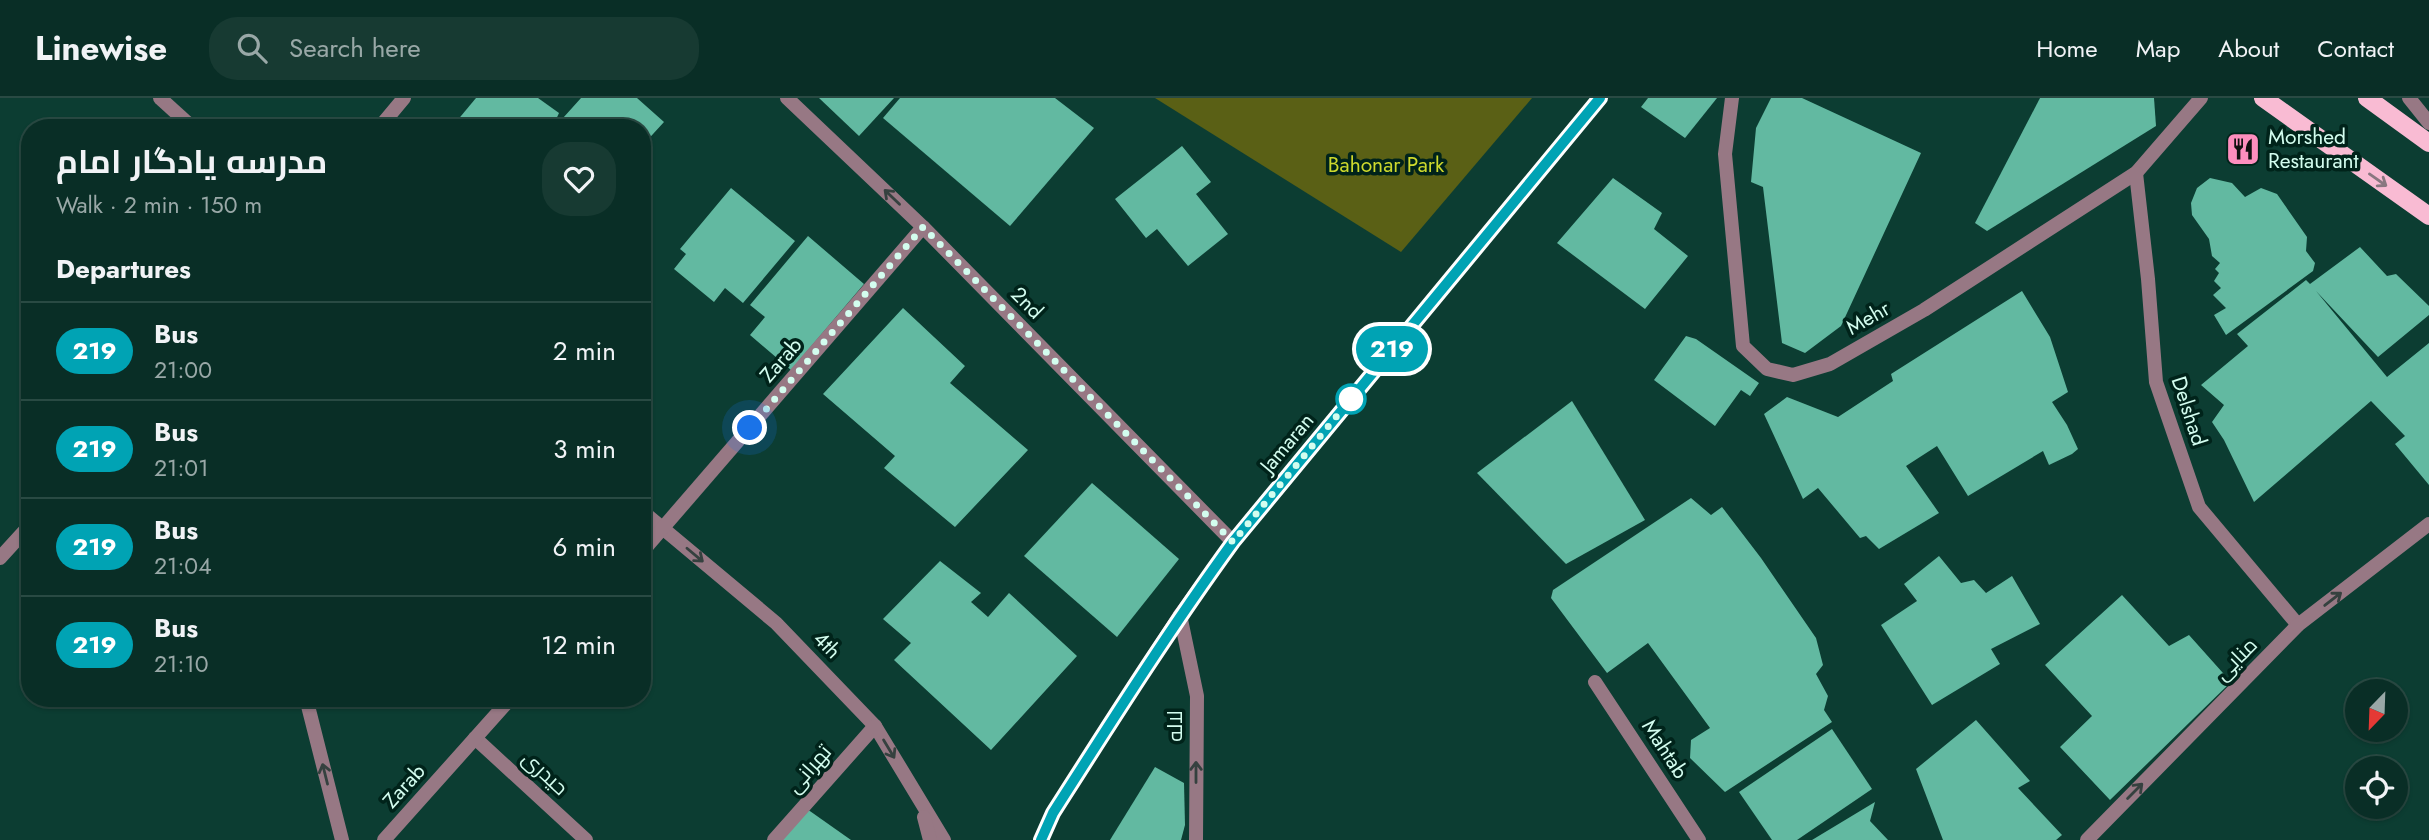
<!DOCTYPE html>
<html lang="en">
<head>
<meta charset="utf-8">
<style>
	:root { --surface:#092e26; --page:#173a32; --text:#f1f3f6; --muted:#99a8a7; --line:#294a43 }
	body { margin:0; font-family:Jost,Cairo,sans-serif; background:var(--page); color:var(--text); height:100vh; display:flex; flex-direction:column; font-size:26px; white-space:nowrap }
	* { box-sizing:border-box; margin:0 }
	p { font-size:23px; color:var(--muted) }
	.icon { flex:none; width:38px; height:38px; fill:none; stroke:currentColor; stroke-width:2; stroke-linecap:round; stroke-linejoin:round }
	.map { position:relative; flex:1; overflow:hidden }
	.sheet { position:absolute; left:21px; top:21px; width:630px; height:588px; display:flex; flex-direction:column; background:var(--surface); border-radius:28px; box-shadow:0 2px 5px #0004,0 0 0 2px var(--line) }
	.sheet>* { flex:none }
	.badge { padding:0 14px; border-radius:23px; font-size:24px; line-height:46px }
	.needle { width:46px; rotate:203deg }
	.buttons { position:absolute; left:2345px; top:581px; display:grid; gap:14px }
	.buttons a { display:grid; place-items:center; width:63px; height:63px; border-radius:50%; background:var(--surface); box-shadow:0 2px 5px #0004,0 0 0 2px var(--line); font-size:35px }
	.you { position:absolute; width:35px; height:35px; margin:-18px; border:5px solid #fff; border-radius:50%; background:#1a73e8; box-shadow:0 0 0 10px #1a73e833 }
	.map>.badge { position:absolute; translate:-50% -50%; box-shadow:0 0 0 4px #fff }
	h2 { padding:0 35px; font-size:26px; line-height:63px }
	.round { display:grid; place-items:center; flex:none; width:74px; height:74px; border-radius:28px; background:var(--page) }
	.summary { display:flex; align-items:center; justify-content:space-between; height:119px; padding:0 35px }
	h1 { font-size:33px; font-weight:700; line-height:52px }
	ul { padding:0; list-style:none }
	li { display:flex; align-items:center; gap:21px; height:98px; padding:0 35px; border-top:2px solid var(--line) }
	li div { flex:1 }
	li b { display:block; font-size:26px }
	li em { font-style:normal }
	li .badge { min-width:77px; font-weight:700; text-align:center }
	header { display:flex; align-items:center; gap:42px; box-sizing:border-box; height:98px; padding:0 35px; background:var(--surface); border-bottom:2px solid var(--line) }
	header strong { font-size:33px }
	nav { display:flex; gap:38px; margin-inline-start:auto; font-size:24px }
	.search { width:490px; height:63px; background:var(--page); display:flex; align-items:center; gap:18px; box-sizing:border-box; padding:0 24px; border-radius:28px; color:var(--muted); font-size:26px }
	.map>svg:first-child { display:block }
	.green { fill:#5a6015 }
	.building { fill:#62b9a1 }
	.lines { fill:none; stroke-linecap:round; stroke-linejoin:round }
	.street { stroke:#977884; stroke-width:14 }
	.secondary { stroke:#ce9eb0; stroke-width:14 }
	.primary { stroke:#f9bbd3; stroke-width:18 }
	.oneway { stroke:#897780 }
	.oneway2 { stroke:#35413f }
	.line-casing { stroke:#fff; stroke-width:16 }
	.line { stroke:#00a3b4; stroke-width:10 }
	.walk { stroke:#d3fdef; stroke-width:7; stroke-dasharray:0 12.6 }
	.stop-dot { fill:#fff; stroke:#00a3b4; stroke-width:3.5 }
	.labels { text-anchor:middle; stroke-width:7; stroke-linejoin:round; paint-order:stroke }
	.poi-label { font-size:21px; fill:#d3fdef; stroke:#00231a; text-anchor:start }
	.park-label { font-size:21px; fill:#cdd92d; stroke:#00231a }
	.street-label { font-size:21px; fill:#d3fdef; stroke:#00231a }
</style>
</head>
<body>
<header>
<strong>Linewise</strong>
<div class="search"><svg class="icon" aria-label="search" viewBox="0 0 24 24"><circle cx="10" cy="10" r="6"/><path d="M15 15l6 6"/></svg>Search here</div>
<nav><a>Home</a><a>Map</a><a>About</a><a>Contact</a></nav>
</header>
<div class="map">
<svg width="2429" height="742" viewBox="0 0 2429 742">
	<rect width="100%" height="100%" fill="#0c3d32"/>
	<path class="green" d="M1155,0h377l-131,154z"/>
	<g class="building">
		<path d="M476,0h62l21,15 -7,15h-101z"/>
		<path d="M581,0h56l27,24 -22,24v-18h-88z"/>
		<path d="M819,0h75l-35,38z"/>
		<path d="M900,0h155l39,30 -84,98 -127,-108z"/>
		<path d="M1648,0h69l-32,40 -44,-31z"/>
		<path d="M1771,0h31l119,55 -80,173 -36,27 -23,-10 -19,-156 -12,-5 5,-54z"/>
		<path d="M2040,0h114l2,28 -169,105 -12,-8z"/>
		<path d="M1182,48l29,36 -15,12 32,40 -40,32 -31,-37 -11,9 -31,-39z"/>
		<path d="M1613,80l49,35 -8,16 34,27 -43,53 -88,-66z"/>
		<path d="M2210,80l22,5 13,14 16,-9 16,6 30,43 -1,14 9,12 -2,8 -87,64 -12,-20 12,-7 -13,-13 8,-7 -7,-7 5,-8 -4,-4 5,-6 -8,-7 -3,-17 -17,-24 -1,-12 6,-15z"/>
		<path d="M731,90l64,53 -52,62 -18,-15 -11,14 -40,-33 12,-15 -6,-5z"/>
		<path d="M808,138l56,48 -73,86 -41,-35 15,-18 -15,-12z"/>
		<path d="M2360,149l27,29 9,-2 33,32v9l-51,42 -62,-66 71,86 42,-34v142l-34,-41 10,-8 -34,-35 -117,101 -30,-62 -12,-18 12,-17 -23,-20 47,-39 -11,-12 69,-54 4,4z"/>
		<path d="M2022,193l28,46 18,55 -16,10 15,23 11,24 -6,5 -23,11 -6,-14 -75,45 -31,-50 -31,20 33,47 -60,36 -13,-13 -6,2 -42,-50 -15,11 -39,-85 23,-17 51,20 55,-36 -2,-7z"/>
		<path d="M903,210l62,58 -15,17 78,67 -73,77 -71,-59 11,-12 -72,-62z"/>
		<path d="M1686,238l10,3 63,44 -9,13 -9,-6 -26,36 -61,-46z"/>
		<path d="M1572,303l73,119 -79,44 -89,-91z"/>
		<path d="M1092,385l87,76 -62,78 -93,-81z"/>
		<path d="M1691,400l20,17 11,-8 39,51 55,80 7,27 -7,9 12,22 -4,14 8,12 -107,70 -35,-34 1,-18 19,-12 -62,-85 -41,30 -56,-75 2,-8z"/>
		<path d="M1939,458l22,27 13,-3 12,13 26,-17 28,48 -49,25 9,15 -68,41 -51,-80 36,-24 -13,-17z"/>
		<path d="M940,463l41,32 -10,9 17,15 21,-24 68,63 -86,94 -97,-90 17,-17 -28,-24z"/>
		<path d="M2122,497l47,51 20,-11 42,47 -121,118 -50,-53 32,-31 -47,-51z"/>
		<path d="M1976,622l54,61 -12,7 44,47 -6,5h-113l-27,-71z"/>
		<path d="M1832,631l40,60 -75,51h-25l-33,-48z"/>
		<path d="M1155,669l29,16 1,42 -4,15h-71z"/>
		<path d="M1875,704l-5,19 18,19h-76z"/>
		<path d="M807,711l44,31h-73z"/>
	</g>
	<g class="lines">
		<g class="street">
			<path d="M160,0l33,30"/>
			<path d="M787,0l136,129 310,315"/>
			<path d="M1732,0l-7,56 18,192 24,23 26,6 37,-11 94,-54 212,-137 65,-75"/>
			<path d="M2409,0l20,25"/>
			<path d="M379,30l25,-30"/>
			<path d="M2136,75l12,106 8,103 43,125 99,118"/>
			<path d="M642,413l134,112 99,103 69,114"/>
			<path d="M642,454l281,-325"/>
			<path d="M0,460l30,-33"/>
			<path d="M1180,517l17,81 -1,144"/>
			<path d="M1595,584l104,158"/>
			<path d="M306,600l36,142"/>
			<path d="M475,640l111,102"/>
			<path d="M924,719l6,23"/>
			<path d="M384,742l127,-142"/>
			<path d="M774,742l101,-114"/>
			<path d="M2087,742l211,-215 131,-101"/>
		</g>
		<path class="secondary" d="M1041,742l12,-27 127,-198 53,-73 367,-444"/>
		<g class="primary">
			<path d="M2263,0l166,118"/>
			<path d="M2367,0l62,45"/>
		</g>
	</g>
	<defs><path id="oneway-shaft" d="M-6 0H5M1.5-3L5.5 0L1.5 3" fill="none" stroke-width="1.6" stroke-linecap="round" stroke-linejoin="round" transform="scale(1.75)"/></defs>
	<use class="oneway" href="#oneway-shaft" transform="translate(2378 82) rotate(35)"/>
	<g class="oneway2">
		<use href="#oneway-shaft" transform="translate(892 99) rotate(-136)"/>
		<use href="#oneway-shaft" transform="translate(695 457) rotate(40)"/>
		<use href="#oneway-shaft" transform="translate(2333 501) rotate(-38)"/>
		<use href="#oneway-shaft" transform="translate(889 651) rotate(59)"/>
		<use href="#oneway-shaft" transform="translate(1196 674) rotate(-90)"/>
		<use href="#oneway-shaft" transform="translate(325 676) rotate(-104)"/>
		<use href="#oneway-shaft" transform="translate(2135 693) rotate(-45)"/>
	</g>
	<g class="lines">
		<g class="line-casing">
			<path id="line" d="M1041,742l12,-27c58,-91 116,-183 180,-271l367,-444"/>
		</g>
		<use href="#line" class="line"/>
		<path class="walk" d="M750,330l173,-201 310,315 122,-148 -4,5"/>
	</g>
	<defs>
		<g id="restaurant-square" transform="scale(1.75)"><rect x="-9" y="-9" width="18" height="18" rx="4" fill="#fd8ebe" stroke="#00231a"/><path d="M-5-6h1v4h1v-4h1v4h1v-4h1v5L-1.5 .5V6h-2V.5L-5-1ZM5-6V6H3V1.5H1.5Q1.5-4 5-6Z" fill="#111"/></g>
	</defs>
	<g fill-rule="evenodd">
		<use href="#restaurant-square" x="2243" y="51"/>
	</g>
	<circle class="stop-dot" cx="1351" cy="301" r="14"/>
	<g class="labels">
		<g class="poi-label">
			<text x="2268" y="46">Morshed<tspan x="2268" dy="24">Restaurant</tspan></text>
		</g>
		<g class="park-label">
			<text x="1386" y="74">Bahonar Park</text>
		</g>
		<g class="street-label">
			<text transform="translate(1027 205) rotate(45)" y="7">2nd</text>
			<text transform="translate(1868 220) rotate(-30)" y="7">Mehr</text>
			<text transform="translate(781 262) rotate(-49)" y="7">Zarab</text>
			<text transform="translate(2189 313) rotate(72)" y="7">Delshad</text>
			<text transform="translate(1287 345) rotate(-50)" y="7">Jamaran</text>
			<text transform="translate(827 547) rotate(46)" y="7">4th</text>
			<text transform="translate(2236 561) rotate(-45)" y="7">منایی</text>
			<text transform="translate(1175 628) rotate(-90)" y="7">لاله</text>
			<text transform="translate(1665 651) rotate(57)" y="7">Mahtab</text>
			<text transform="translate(809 671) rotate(-49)" y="7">تهرانی</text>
			<text transform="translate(545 675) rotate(43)" y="7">حیدری</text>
			<text transform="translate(404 688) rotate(-48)" y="7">Zarab</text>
		</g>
	</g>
</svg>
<div class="buttons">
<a><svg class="needle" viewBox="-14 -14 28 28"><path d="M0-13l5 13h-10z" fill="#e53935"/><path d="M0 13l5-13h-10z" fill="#99a8a7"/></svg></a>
<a><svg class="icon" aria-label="locate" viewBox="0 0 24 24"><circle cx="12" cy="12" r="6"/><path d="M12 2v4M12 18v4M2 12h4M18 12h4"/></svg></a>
</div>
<div class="you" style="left:750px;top:330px"></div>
<b class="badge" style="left:1392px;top:251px;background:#00a3b4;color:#fff">219</b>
<section class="sheet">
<div class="summary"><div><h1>مدرسه یادگار امام</h1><p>Walk · 2 min · 150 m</p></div><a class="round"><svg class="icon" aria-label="heart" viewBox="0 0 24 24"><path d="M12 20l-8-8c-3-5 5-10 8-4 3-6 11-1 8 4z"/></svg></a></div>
<h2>Departures</h2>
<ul>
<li><span class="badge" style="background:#00a3b4;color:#fff">219</span><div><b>Bus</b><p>21:00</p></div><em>2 min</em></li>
<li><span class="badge" style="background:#00a3b4;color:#fff">219</span><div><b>Bus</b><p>21:01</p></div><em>3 min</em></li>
<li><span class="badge" style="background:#00a3b4;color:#fff">219</span><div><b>Bus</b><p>21:04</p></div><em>6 min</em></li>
<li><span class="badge" style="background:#00a3b4;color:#fff">219</span><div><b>Bus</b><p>21:10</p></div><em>12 min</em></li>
</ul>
</section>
</div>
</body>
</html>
